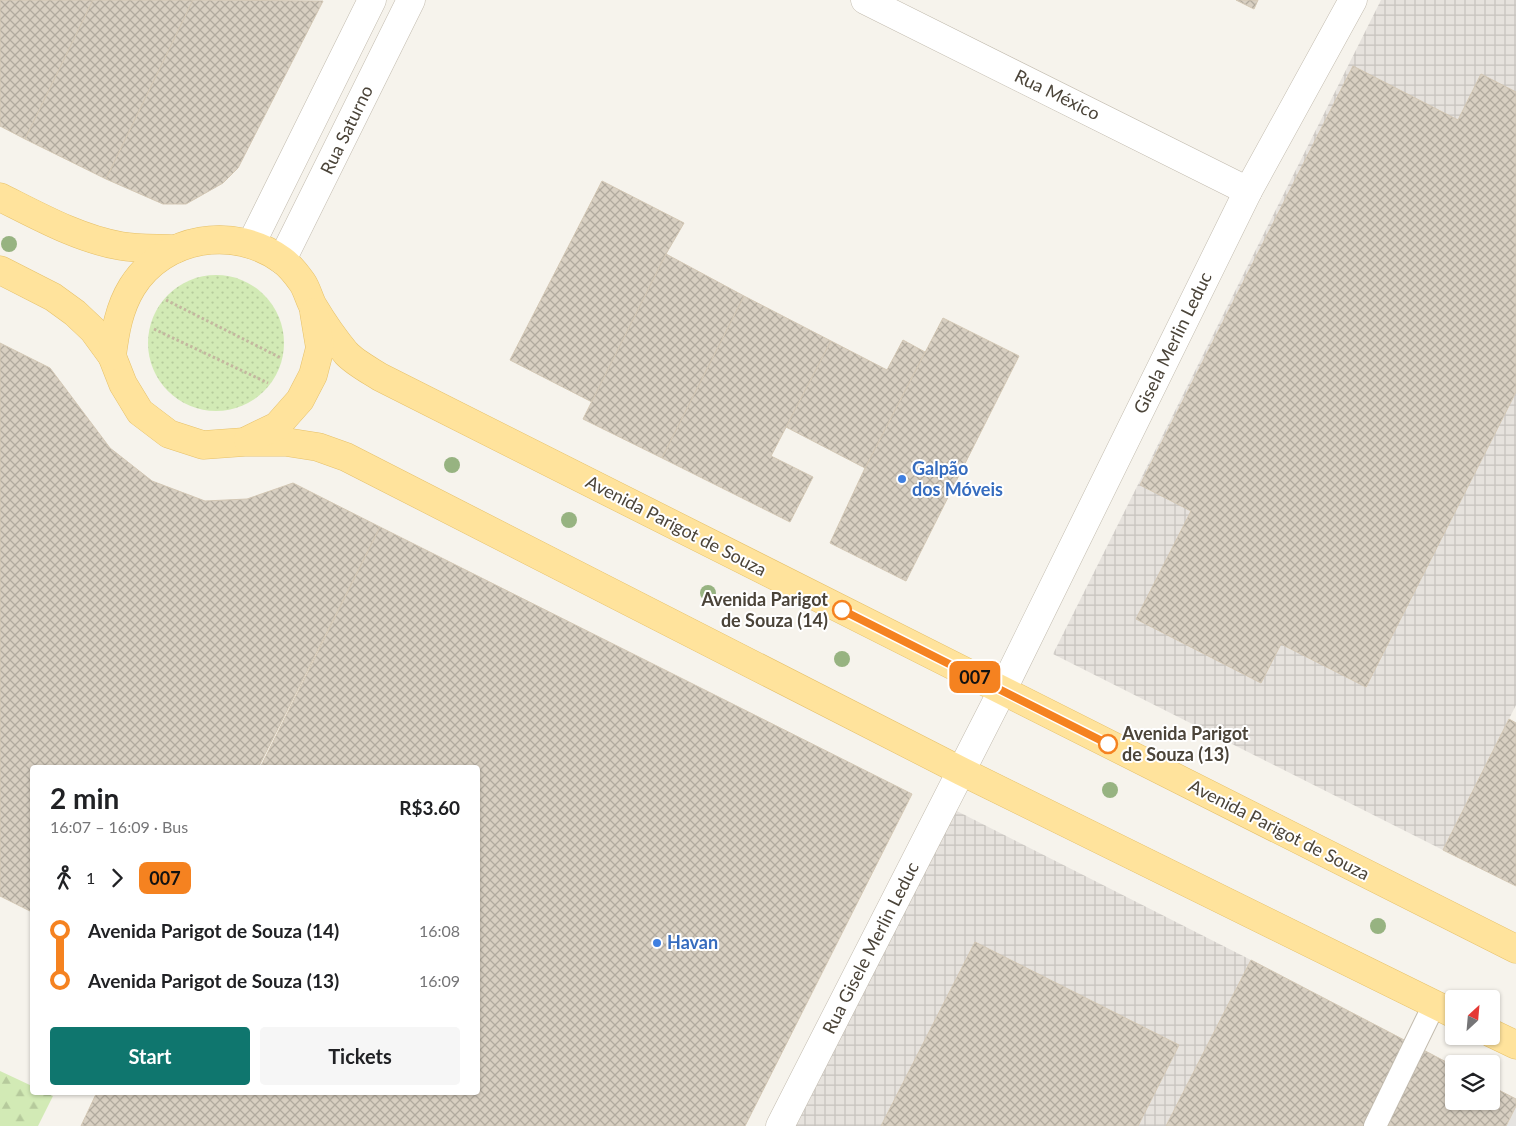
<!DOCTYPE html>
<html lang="en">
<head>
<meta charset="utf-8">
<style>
	:root { --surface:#fff; --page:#f6f6f6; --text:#202124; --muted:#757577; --accent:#0f766e }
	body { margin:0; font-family:Lato,sans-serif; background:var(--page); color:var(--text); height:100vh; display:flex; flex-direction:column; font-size:19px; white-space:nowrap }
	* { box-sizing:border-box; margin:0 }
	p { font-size:16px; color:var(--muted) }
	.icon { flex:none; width:28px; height:28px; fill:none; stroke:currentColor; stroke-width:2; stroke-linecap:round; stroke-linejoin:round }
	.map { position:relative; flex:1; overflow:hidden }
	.panel { position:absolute; left:30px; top:765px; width:450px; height:330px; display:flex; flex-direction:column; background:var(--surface); border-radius:5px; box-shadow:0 1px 4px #0004 }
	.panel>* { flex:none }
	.badge { padding:0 10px; border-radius:8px; font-size:18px; line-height:32px }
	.needle { width:32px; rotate:26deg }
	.controls { position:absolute; left:1445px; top:990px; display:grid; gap:10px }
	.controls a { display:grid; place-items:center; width:55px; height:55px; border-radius:5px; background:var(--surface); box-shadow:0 1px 4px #0004; font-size:25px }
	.map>.badge { position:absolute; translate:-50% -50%; box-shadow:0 0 0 2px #fff }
	.legs { display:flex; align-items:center; gap:8px; height:55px; padding:0 20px; font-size:16px }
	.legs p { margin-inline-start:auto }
	.headline { display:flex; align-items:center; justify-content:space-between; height:85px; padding:0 20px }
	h1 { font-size:28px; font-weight:700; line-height:38px }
	.primary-button { display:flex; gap:10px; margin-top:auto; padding:10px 20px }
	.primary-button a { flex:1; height:58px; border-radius:5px; background:var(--accent); color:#fff; font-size:20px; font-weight:700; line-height:58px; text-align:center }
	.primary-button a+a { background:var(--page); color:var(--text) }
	ul { padding:0 20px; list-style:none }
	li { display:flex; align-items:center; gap:18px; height:50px; font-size:19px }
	li i { display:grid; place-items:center; width:8px; height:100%; margin:0 6px; background:currentColor }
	li i::after { content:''; width:12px; height:12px; margin:-6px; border:4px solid; border-radius:50%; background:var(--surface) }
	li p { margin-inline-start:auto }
	li:first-child i { background:linear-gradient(#0000 50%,currentColor 0) }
	li:last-child i { background:linear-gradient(currentColor 50%,#0000 0) }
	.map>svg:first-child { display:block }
	.industrial { fill:url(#industrial-grid) }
	.grass { fill:url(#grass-dots) }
	.forest { fill:url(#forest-firs) }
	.parking { fill:#e5e3e0 }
	.building { fill:url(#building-cross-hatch); stroke:#d3c7b4 }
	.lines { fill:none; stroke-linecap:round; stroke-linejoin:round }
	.service-casing { stroke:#c2bbae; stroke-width:24 }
	.minor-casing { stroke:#c2bbae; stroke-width:29 }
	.tertiary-casing { stroke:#c2bbae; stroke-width:29 }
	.primary-casing { stroke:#e6c16a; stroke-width:29 }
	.path { stroke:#c4b79f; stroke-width:3; stroke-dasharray:2.5 2.5; stroke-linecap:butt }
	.service { stroke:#fff; stroke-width:22 }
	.minor { stroke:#fff; stroke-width:28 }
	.tertiary { stroke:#fff; stroke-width:28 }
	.primary { stroke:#ffe39c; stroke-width:28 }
	.tree { fill:#97b381 }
	.line-1-casing { stroke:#fff; stroke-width:11 }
	.line-1 { stroke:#f58220; stroke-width:8 }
	.shop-dot { fill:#3f7fe0; stroke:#fff; stroke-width:2 }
	.stop-1-dot { fill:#fff; stroke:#f58220; stroke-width:2.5 }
	.labels { text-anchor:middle; stroke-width:4; stroke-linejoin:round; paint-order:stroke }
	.street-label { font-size:18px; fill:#4b4439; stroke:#fff }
	.shop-label { font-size:18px; font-weight:bold; fill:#366cbe; stroke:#fff; text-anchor:start }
	.stop-label { font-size:18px; font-weight:bold; fill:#4b4439; stroke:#fff; text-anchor:end }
</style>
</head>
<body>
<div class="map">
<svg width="1516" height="1126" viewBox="0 0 1516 1126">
	<defs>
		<pattern id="industrial-grid" width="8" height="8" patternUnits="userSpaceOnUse" patternTransform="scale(1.25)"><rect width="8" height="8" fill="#e6e2dd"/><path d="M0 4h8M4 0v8" fill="none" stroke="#c7c3be"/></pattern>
		<pattern id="grass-dots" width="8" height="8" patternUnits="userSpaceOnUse" patternTransform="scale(1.25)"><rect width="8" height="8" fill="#d2eab5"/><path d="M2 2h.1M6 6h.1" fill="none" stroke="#b6ca9c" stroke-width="1.8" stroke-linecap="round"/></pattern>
		<pattern id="forest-firs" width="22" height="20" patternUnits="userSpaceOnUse" patternTransform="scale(1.25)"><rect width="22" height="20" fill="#d2eab5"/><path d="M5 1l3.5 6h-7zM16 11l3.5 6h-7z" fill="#b6ca9c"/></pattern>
		<pattern id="building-cross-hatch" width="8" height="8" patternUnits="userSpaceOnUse" patternTransform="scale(1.25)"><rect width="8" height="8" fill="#d8cfc1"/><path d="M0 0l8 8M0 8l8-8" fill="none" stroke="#b1aa9e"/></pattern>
	</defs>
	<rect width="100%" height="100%" fill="#f6f3ec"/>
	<g class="industrial">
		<path d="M1381,0h135v705l-73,145 -390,-196z"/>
		<path d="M945,805l306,155 -85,166h-384z"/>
	</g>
	<circle class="grass" cx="216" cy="343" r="68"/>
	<path class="forest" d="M0,1071l32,15v6l13,1 8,3 -15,30h-38z"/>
	<path class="parking" d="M1516,1106v20h-10z"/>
	<g class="building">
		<path d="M0,0h93l-68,139 -25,-13z"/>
		<path d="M93,0h100l-87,179 -81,-40z"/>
		<path d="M193,0l130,1 -85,167 -15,15 -37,21h-23l-57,-25z"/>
		<path d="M1236,0h22l-4,9z"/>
		<path d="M1353,66l105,54 23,-46 35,18v300l-150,295 -85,-43 -20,39 -125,-64 55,-108 -51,-26z"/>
		<path d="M602,181l82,42 -18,31 -74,148 -82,-42z"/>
		<path d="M666,254l78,42 -82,162 -79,-39z"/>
		<path d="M744,296l87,45 -60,115 42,21 -23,45 -128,-64z"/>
		<path d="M943,318l76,38 -113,225 -76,-38 35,-75z"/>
		<path d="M903,340l22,12 -60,116 -79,-41 45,-86 56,29z"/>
		<path d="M0,343l50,25 60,80 42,33 53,20 42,-2 46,-16 87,44 -122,241h-226v144l-32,-16z"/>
		<path d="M380,527l532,267 -167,332h-664l16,-34h381v-324h-218z"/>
		<path d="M1509,719l7,4v163l-73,-36z"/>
		<path d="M975,942l204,103 -41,81h-257z"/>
		<path d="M1251,960l203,106v35h37v-15l25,13v7l-10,20h-340z"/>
	</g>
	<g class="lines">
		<g class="service-casing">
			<path id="service" d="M1375,1126l59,-121"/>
		</g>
		<g class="minor-casing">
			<g id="minor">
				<path d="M865,0l383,191"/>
				<path d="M780,1126l222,-435 246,-500 105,-191"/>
			</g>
		</g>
		<g class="tertiary-casing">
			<g id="tertiary">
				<path d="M251,244l121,-244"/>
				<path d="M282,260l129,-260"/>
			</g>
		</g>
		<g class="primary-casing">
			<g id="primary">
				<path d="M0,197c38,19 79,42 121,49 17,3 36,2 54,3"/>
				<path d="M0,270l53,27 22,16 18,17 19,26 11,28 17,28 29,22 34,11 41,-3h42l32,5 28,10 615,314 493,243"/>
				<path d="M112,356c3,-24 7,-48 20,-69 32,-51 102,-62 150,-27 7,5 15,15 20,22 5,7 7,17 11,24 9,15 22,34 33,47 8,9 23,17 34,24l1136,572"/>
				<path d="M248,440l29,-14 23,-26 13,-25 7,-27 -6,-36"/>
				<path d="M1491,1033l25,12"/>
			</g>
		</g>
		<g class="path">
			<path d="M166,300l115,58"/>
			<path d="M154,329l114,54"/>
		</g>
		<use href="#service" class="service"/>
		<use href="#minor" class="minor"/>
		<use href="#tertiary" class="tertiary"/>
		<use href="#primary" class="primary"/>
	</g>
	<g class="tree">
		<circle cx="9" cy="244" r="8"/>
		<circle cx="452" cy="465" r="8"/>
		<circle cx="569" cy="520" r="8"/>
		<circle cx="708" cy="593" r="8"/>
		<circle cx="842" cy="659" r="8"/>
		<circle cx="1110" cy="790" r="8"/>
		<circle cx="1378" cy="926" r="8"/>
	</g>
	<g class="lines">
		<g class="line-1-casing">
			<path id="line-1" d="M842,610l266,134"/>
		</g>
		<use href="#line-1" class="line-1"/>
	</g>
	<g class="shop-dot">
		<circle cx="902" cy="479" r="5"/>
		<circle cx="657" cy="943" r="5"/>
	</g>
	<g class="stop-1-dot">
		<circle cx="842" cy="610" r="9"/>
		<circle cx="1108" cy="744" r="9"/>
	</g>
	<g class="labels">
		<g class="street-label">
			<text transform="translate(1057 95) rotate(26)" y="6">Rua México</text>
			<text transform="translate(347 130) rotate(-64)" y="6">Rua Saturno</text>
			<text transform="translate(1173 343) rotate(-64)" y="6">Gisela Merlin Leduc</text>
			<text transform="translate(676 526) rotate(27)" y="6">Avenida Parigot de Souza</text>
			<text transform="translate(1279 830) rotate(27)" y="6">Avenida Parigot de Souza</text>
			<text transform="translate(871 948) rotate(-63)" y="6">Rua Gisele Merlin Leduc</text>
		</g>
		<g class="shop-label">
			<text x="912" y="475">Galpão<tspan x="912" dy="21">dos Móveis</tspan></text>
			<text x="667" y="949">Havan</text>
		</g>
		<g class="stop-label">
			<text x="828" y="606">Avenida Parigot<tspan x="828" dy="21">de Souza (14)</tspan></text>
			<text x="1122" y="740" text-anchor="start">Avenida Parigot<tspan x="1122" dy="21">de Souza (13)</tspan></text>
		</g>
	</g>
</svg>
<div class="controls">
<a><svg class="needle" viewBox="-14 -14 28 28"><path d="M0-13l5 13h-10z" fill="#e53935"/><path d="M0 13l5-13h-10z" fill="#757577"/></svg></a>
<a><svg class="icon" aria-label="layers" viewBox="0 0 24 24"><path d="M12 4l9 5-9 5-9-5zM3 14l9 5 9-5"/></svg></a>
</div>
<b class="badge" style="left:975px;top:677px;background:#f58220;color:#111">007</b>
<section class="panel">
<div class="headline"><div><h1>2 min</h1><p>16:07 – 16:09 · Bus</p></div><b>R$3.60</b></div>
<div class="legs"><svg class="icon" aria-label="walk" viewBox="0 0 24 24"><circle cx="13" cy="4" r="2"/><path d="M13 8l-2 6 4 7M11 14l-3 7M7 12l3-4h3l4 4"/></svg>1<svg class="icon" aria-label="forward" viewBox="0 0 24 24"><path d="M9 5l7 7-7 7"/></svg><b class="badge" style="background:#f58220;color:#111">007</b></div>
<ul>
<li><i style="color:#f58220"></i><b>Avenida Parigot de Souza (14)</b><p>16:08</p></li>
<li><i style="color:#f58220"></i><b>Avenida Parigot de Souza (13)</b><p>16:09</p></li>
</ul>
<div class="primary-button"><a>Start</a><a>Tickets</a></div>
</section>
</div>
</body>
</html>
